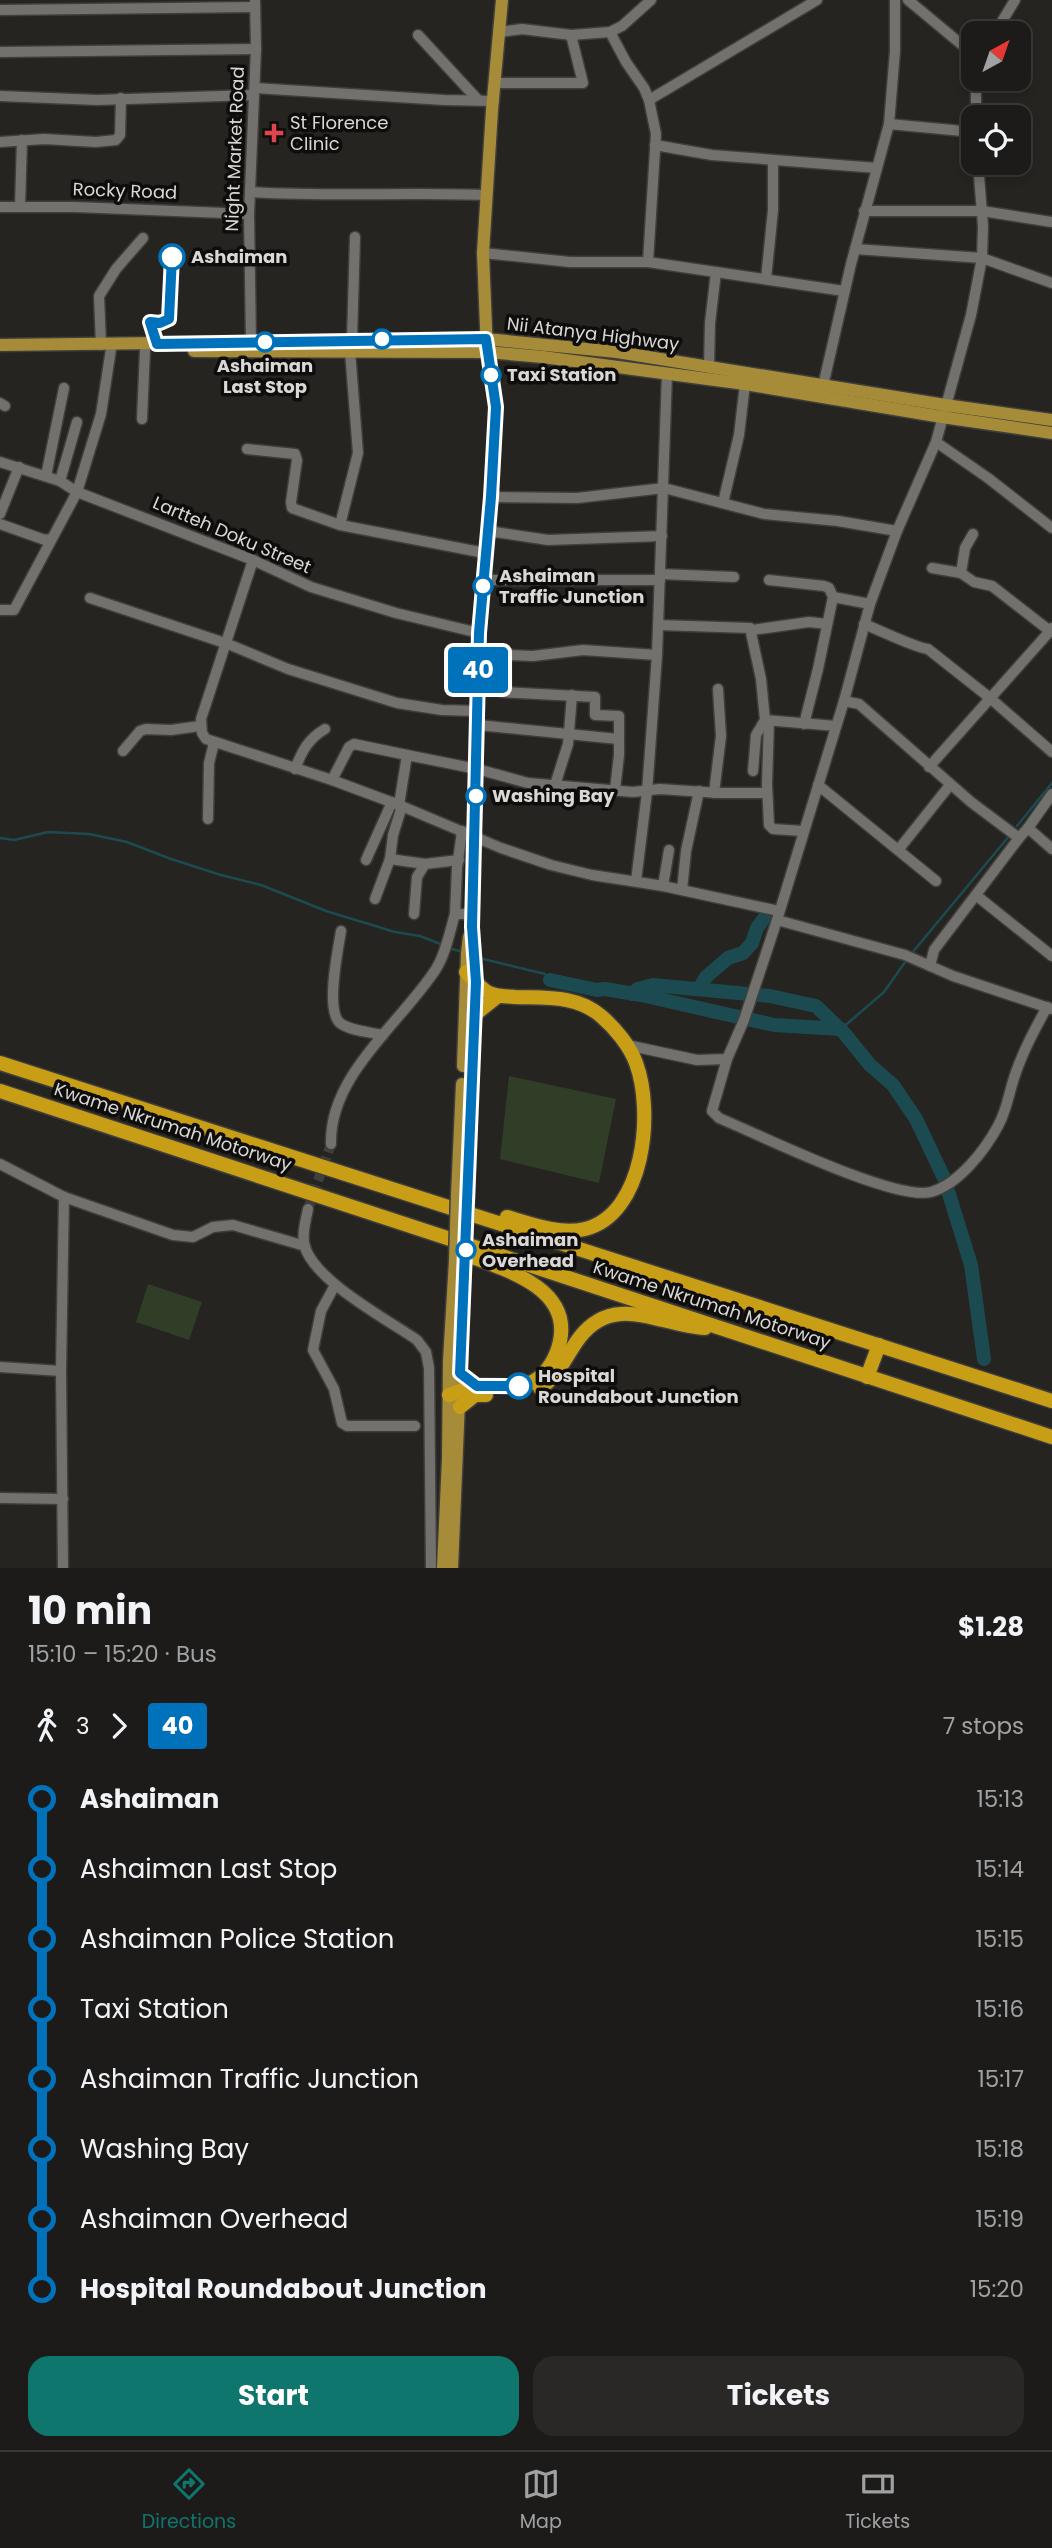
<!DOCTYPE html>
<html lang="en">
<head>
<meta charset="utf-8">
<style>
	:root { --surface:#1c1b19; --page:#292826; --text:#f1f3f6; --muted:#a0a1a2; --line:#3a3938; --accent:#0f766e }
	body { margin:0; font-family:Poppins,sans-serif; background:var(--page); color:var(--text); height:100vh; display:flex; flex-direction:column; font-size:26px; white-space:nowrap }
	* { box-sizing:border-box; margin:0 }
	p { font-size:23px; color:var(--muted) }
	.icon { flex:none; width:38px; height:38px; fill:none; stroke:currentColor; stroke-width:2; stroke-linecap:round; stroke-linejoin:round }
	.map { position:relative; height:1568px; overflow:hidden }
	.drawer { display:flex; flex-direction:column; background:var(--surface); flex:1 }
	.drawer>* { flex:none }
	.badge { padding:0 14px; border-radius:5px; font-size:24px; line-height:46px }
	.needle { width:46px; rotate:40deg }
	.tools { position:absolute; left:961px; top:21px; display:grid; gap:14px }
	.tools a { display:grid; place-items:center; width:70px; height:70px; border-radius:14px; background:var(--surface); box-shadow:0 4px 10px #0003,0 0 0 2px var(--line); font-size:35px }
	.map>.badge { position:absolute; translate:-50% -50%; box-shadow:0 0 0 4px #fff }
	.legs { display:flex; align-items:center; gap:10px; height:77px; padding:0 28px; font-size:23px }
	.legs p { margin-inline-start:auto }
	.overview { display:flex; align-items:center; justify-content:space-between; height:119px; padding:0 28px }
	h1 { font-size:38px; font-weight:700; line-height:52px }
	.primary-button { display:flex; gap:14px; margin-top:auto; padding:14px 28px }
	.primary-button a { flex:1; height:80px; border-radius:21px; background:var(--accent); color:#fff; font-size:28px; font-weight:700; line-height:80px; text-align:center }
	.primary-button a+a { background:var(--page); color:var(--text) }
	ul { padding:0 28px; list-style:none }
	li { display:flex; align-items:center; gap:24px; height:70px; font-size:26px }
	li i { display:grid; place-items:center; width:10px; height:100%; margin:0 9px; background:currentColor }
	li i::after { content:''; width:18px; height:18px; margin:-9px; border:5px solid; border-radius:50%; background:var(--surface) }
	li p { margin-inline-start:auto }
	li:first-child i { background:linear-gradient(#0000 50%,currentColor 0) }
	li:last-child i { background:linear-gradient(currentColor 50%,#0000 0) }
	.dock { display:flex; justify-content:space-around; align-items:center; height:98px; border-top:2px solid var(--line); background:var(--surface); font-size:19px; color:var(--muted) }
	.dock a { display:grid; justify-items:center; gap:4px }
	.dock .current { color:var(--accent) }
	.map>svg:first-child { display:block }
	.green { fill:#313e27 }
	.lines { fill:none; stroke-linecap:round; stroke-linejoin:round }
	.stream { stroke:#1b4b50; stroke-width:2.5 }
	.river { stroke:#1b4b50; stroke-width:14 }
	.minor-tunnel { stroke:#403f3c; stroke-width:10; stroke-dasharray:10 5; stroke-linecap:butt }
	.minor-casing { stroke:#3f3e3b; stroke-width:13 }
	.major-casing { stroke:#3f3e3b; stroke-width:15 }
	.highway-casing { stroke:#3f3e3b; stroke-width:17 }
	.minor { stroke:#73716d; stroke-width:10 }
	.major { stroke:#a68c39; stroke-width:12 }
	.highway { stroke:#c89e17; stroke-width:14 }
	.major-bridge-casing { stroke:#3f3e3b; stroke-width:15; stroke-linecap:butt }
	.major-bridge { stroke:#a68c39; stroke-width:12 }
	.line-1-casing { stroke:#fff; stroke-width:16 }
	.line-1 { stroke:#0072bc; stroke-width:10 }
	.health-dot { fill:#e0444e; stroke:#0e0d0c; stroke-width:2.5 }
	.stop-1-dot { fill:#fff; stroke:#0072bc; stroke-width:3.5 }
	.labels { text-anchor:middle; stroke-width:7; stroke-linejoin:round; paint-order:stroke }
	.poi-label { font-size:18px; fill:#d9d8d6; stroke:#0e0d0c; text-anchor:start }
	.street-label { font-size:18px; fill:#d9d8d6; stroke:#0e0d0c }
	.stop-label { font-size:18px; font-weight:bold; fill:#d9d8d6; stroke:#0e0d0c; text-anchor:start }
</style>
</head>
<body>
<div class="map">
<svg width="1052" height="1568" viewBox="0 0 1052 1568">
	<rect width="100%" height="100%" fill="#252421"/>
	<g class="green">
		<path d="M509,1076l107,23 -17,84 -99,-24z"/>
		<path d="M148,1284l54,18 -13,38 -53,-18z"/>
	</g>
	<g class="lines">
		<g class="stream">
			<path d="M1017,826l35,-43"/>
			<path d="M0,838l14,2 34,-8 41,2 38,8 44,17 50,16 40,10 65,26 69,21 25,4 23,9"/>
			<path d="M449,948l14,4"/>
			<path d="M912,953l98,-118"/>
			<path d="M479,958l66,16 5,6"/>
			<path d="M841,1029l43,-37 24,-34"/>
		</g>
		<g class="river">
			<path d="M550,980l47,10 8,-1 36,6 133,30 67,4"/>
			<path d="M699,989l7,-12 22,-19 15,-5 9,-10 5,-15 10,-14"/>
			<path d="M632,994l6,-5 15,-4 117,11 46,10 28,27 26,32 23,20 23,34 28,59 27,87 13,94"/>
		</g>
		<path class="minor-tunnel" d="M308,1209l23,-65"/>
		<g class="minor-casing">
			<g id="minor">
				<path d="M908,0l65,54"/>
				<path d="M0,10l255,-3"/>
				<path d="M500,32l22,-3 49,6 39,-3 12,-6 29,-26"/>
				<path d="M610,32l16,30 18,26 5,12 7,34 -8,128"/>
				<path d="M995,33l20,-33"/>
				<path d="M418,35l60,65"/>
				<path d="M0,52l256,-3"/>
				<path d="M976,79v38"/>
				<path d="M495,83h88l-12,-48"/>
				<path d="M255,88l189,12 50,1"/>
				<path d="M0,96l97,4 157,-5"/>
				<path d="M649,100l168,-100"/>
				<path d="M889,124l6,-73v-51"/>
				<path d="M0,142l44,-3 52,3 20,-2 4,-5 1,-37"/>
				<path d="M655,145l57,10 165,13"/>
				<path d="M978,163l5,63 -1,32 -11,57 -35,127 -39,89 -27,73 -26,97 -67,219 -33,100 -17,39 -15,52 7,7 16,7c37,16 162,76 196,67 28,-8 54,-42 67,-66 9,-16 11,-34 17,-51 8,-24 20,-46 32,-68"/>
				<path d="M251,192c79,5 157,0 235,3"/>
				<path d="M20,206l2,-66"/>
				<path d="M0,207h75l174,7"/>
				<path d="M864,211h118l70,11"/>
				<path d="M855,249l127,9 70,25"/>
				<path d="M483,253l87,9h78l196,29"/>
				<path d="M766,279l7,-69v-50"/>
				<path d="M352,339l3,-102"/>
				<path d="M251,342l-2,-128 7,-165 -1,-49"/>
				<path d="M101,345l-2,-49 17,-27 27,-31"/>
				<path d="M709,367l1,-44 6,-51"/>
				<path d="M823,386l28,-122 38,-140 84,8"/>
				<path d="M0,403l5,3"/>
				<path d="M142,419l3,-69"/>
				<path d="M936,442l52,36 64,50"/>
				<path d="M247,449l48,5 2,6 -6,42 1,6 48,17 145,28"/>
				<path d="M0,462l60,19 17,11 176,68 58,27 85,26 83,20"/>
				<path d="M46,476l18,-88"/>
				<path d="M60,481l17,-59"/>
				<path d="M491,497l86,1 87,-10 100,26 74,7 59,10"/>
				<path d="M723,503l16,-68 6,-51"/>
				<path d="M0,514l19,-47"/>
				<path d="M0,524l45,16 6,-1"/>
				<path d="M340,525l18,-72 -8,-102"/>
				<path d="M488,531l60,9 114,-4"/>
				<path d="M253,560l-52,159 1,14 4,6 126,41 67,25 102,43 50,17 41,10 71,11 116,25"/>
				<path d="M932,568l29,5 13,9 18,4 58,45 2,-3"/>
				<path d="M961,573l4,-25 8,-14"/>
				<path d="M660,574l74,3"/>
				<path d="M483,580h177"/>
				<path d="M769,580l55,6 5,2 4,9 -15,72 -14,55"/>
				<path d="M833,597l37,7"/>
				<path d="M90,598l138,46 60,25 109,34 45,7 35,1"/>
				<path d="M0,610h14l63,-118 24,-78 10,-65"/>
				<path d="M864,624c15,6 52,24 64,25l62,49 62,54"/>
				<path d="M658,625l92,3 11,51 4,41 -9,15 -3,36"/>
				<path d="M752,630l57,-8 18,2"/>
				<path d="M479,654l54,2 50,-6 74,5"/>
				<path d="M501,692l94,5v18l24,1v39l-4,35"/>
				<path d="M844,701l15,3 112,98 48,36 9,-10"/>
				<path d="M765,720l71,6"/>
				<path d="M769,721l-2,63 2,41 4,4 30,2"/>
				<path d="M478,725l140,14"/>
				<path d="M123,751l17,-20 6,-2 25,1 29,-4"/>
				<path d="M929,767l121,-136"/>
				<path d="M295,769c7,-18 13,-30 30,-40"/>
				<path d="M332,780l17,-33 5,-3 53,11"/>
				<path d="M555,785l13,-41 4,-49"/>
				<path d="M818,785l118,96"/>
				<path d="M714,793l7,-57 -3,-47"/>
				<path d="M1052,794l-24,34 24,21"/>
				<path d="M399,805l8,-50 70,14 51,14 105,9 27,-3 59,4h48"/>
				<path d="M208,819l1,-56 5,-20"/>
				<path d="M899,849l51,-64"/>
				<path d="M390,859l35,5 34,-4"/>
				<path d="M366,860l26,-58"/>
				<path d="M636,881l11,-89 10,-137 10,-281"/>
				<path d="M663,886l6,-36"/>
				<path d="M682,890l4,-39 13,-60"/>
				<path d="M977,896l75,60"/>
				<path d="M375,899l15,-40 3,-24 9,-29"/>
				<path d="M414,914l3,-37 8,-13"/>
				<path d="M455,914l2,-46 5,-37"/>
				<path d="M777,920l128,35 48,21 99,33"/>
				<path d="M341,931c-3,19 -16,79 -1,92 10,8 30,9 43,12"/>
				<path d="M930,966l4,-16 85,-112"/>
				<path d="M627,1045l70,15 30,-1"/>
				<path d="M331,1144c-2,-69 70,-121 105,-175 10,-16 14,-38 19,-55h17"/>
				<path d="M0,1164l64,33 109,38 20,2 20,-10 20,-2 72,21"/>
				<path d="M308,1209c-2,11 -7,26 -3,38 10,34 83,73 112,93l9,12 3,16 2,200"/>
				<path d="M335,1285l-14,26 -8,39 21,39 8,34 5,3h68"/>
				<path d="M0,1367l61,4"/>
				<path d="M0,1498l63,1"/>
				<path d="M63,1568l-2,-197 3,-174"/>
			</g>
		</g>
		<g class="major-casing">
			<g id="major">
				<path d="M0,345l486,-6 131,13 328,53 107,15"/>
				<path d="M194,351l293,1 56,5 202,27 197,33 110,16"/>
				<path d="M463,1066l4,-113 2,-16"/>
				<path d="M457,1195l5,-111"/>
				<path d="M468,1196l3,-132 5,-96 -4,-41 7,-294 12,-136 5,-90 -9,-55 -4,-99 9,-143 10,-110"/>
				<path d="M443,1568l5,-109 1,-98 6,-101"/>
				<path d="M452,1568l13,-308"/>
			</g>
		</g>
		<g class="highway-casing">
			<g id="highway">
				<path d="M466,972c7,7 14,16 23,21 9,4 17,3 26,4 31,1 62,-2 86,19 14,12 29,30 35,47 18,48 9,151 -51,166 -26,6 -54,-5 -78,-12"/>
				<path d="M474,1015l24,-19"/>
				<path d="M0,1063l1052,338"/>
				<path d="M0,1091l1052,346"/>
				<path d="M460,1373l17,13"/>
				<path d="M867,1377l12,-32"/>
				<path d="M540,1388c20,-13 26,-33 40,-51 35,-45 81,-11 125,-9"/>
				<path d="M449,1395c9,-3 17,-7 26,-9 19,-3 41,6 59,-5 14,-8 23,-25 26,-40 12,-57 -64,-74 -104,-90"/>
				<path d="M460,1407l15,-12h11"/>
			</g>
		</g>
		<use href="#minor" class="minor"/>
		<use href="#major" class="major"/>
		<use href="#highway" class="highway"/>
		<g class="major-bridge-casing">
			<g id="major-bridge">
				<path d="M455,1260l2,-65"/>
				<path d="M465,1260l3,-64"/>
			</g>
		</g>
		<use href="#major-bridge" class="major-bridge"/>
	</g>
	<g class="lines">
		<g class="line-1-casing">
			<path id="line-1" d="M172,257l-3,62 -9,4 -10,-1 7,22 329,-5 10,68 -5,90 -12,136 -7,294 4,55 -16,391 17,13h42"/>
		</g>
		<use href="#line-1" class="line-1"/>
	</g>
	<path class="health-dot" d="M270.5 122.5h7v7h7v7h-7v7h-7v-7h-7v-7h7z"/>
	<g class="stop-1-dot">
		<circle cx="172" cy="257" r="12"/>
		<circle cx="382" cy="339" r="9"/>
		<circle cx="265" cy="342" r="9"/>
		<circle cx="491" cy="375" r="9"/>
		<circle cx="483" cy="586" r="9"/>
		<circle cx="476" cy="796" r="9"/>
		<circle cx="466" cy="1250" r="9"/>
		<circle cx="519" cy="1386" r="12"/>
	</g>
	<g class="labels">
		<g class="poi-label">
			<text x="290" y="129">St Florence<tspan x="290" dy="21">Clinic</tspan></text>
		</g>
		<g class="street-label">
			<text transform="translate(235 149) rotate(-88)" y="6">Night Market Road</text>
			<text transform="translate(125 191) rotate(2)" y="6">Rocky Road</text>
			<text transform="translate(593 334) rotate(7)" y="6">Nii Atanya Highway</text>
			<text transform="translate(232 535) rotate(23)" y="6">Lartteh Doku Street</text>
			<text transform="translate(173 1127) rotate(18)" y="6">Kwame Nkrumah Motorway</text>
			<text transform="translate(712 1305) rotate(18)" y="6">Kwame Nkrumah Motorway</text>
		</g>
		<g class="stop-label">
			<text x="191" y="263">Ashaiman</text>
			<text x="265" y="372" text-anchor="middle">Ashaiman<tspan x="265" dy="21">Last Stop</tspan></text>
			<text x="507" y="381">Taxi Station</text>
			<text x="499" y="582">Ashaiman<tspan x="499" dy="21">Traffic Junction</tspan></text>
			<text x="492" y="802">Washing Bay</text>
			<text x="482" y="1246">Ashaiman<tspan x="482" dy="21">Overhead</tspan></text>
			<text x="538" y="1382">Hospital<tspan x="538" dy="21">Roundabout Junction</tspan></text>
		</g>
	</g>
</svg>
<div class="tools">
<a><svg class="needle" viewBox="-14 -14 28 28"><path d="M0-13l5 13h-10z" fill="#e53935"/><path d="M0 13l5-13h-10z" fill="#a0a1a2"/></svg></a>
<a><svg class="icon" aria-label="locate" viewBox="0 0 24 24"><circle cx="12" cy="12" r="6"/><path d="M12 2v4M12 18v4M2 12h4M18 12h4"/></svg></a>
</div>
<b class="badge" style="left:478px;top:670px;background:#0072bc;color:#fff">40</b>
</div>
<section class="drawer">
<div class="overview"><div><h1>10 min</h1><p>15:10 – 15:20 · Bus</p></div><b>$1.28</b></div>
<div class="legs"><svg class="icon" aria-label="walk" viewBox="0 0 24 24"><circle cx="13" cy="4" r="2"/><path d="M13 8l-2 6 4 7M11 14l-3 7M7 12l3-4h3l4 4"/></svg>3<svg class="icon" aria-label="forward" viewBox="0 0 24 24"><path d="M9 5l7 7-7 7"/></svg><b class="badge" style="background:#0072bc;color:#fff">40</b><p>7 stops</p></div>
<ul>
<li><i style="color:#0072bc"></i><b>Ashaiman</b><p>15:13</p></li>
<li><i style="color:#0072bc"></i><span>Ashaiman Last Stop</span><p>15:14</p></li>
<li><i style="color:#0072bc"></i><span>Ashaiman Police Station</span><p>15:15</p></li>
<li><i style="color:#0072bc"></i><span>Taxi Station</span><p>15:16</p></li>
<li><i style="color:#0072bc"></i><span>Ashaiman Traffic Junction</span><p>15:17</p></li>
<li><i style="color:#0072bc"></i><span>Washing Bay</span><p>15:18</p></li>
<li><i style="color:#0072bc"></i><span>Ashaiman Overhead</span><p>15:19</p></li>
<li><i style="color:#0072bc"></i><b>Hospital Roundabout Junction</b><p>15:20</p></li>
</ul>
<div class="primary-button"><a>Start</a><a>Tickets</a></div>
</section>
<nav class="dock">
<a class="current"><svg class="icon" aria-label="directions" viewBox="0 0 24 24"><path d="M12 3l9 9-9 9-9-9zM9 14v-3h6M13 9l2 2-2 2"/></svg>Directions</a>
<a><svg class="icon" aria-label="map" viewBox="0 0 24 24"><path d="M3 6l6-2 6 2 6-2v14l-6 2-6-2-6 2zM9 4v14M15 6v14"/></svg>Map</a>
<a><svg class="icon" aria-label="tickets" viewBox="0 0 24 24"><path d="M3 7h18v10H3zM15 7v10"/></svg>Tickets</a>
</nav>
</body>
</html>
